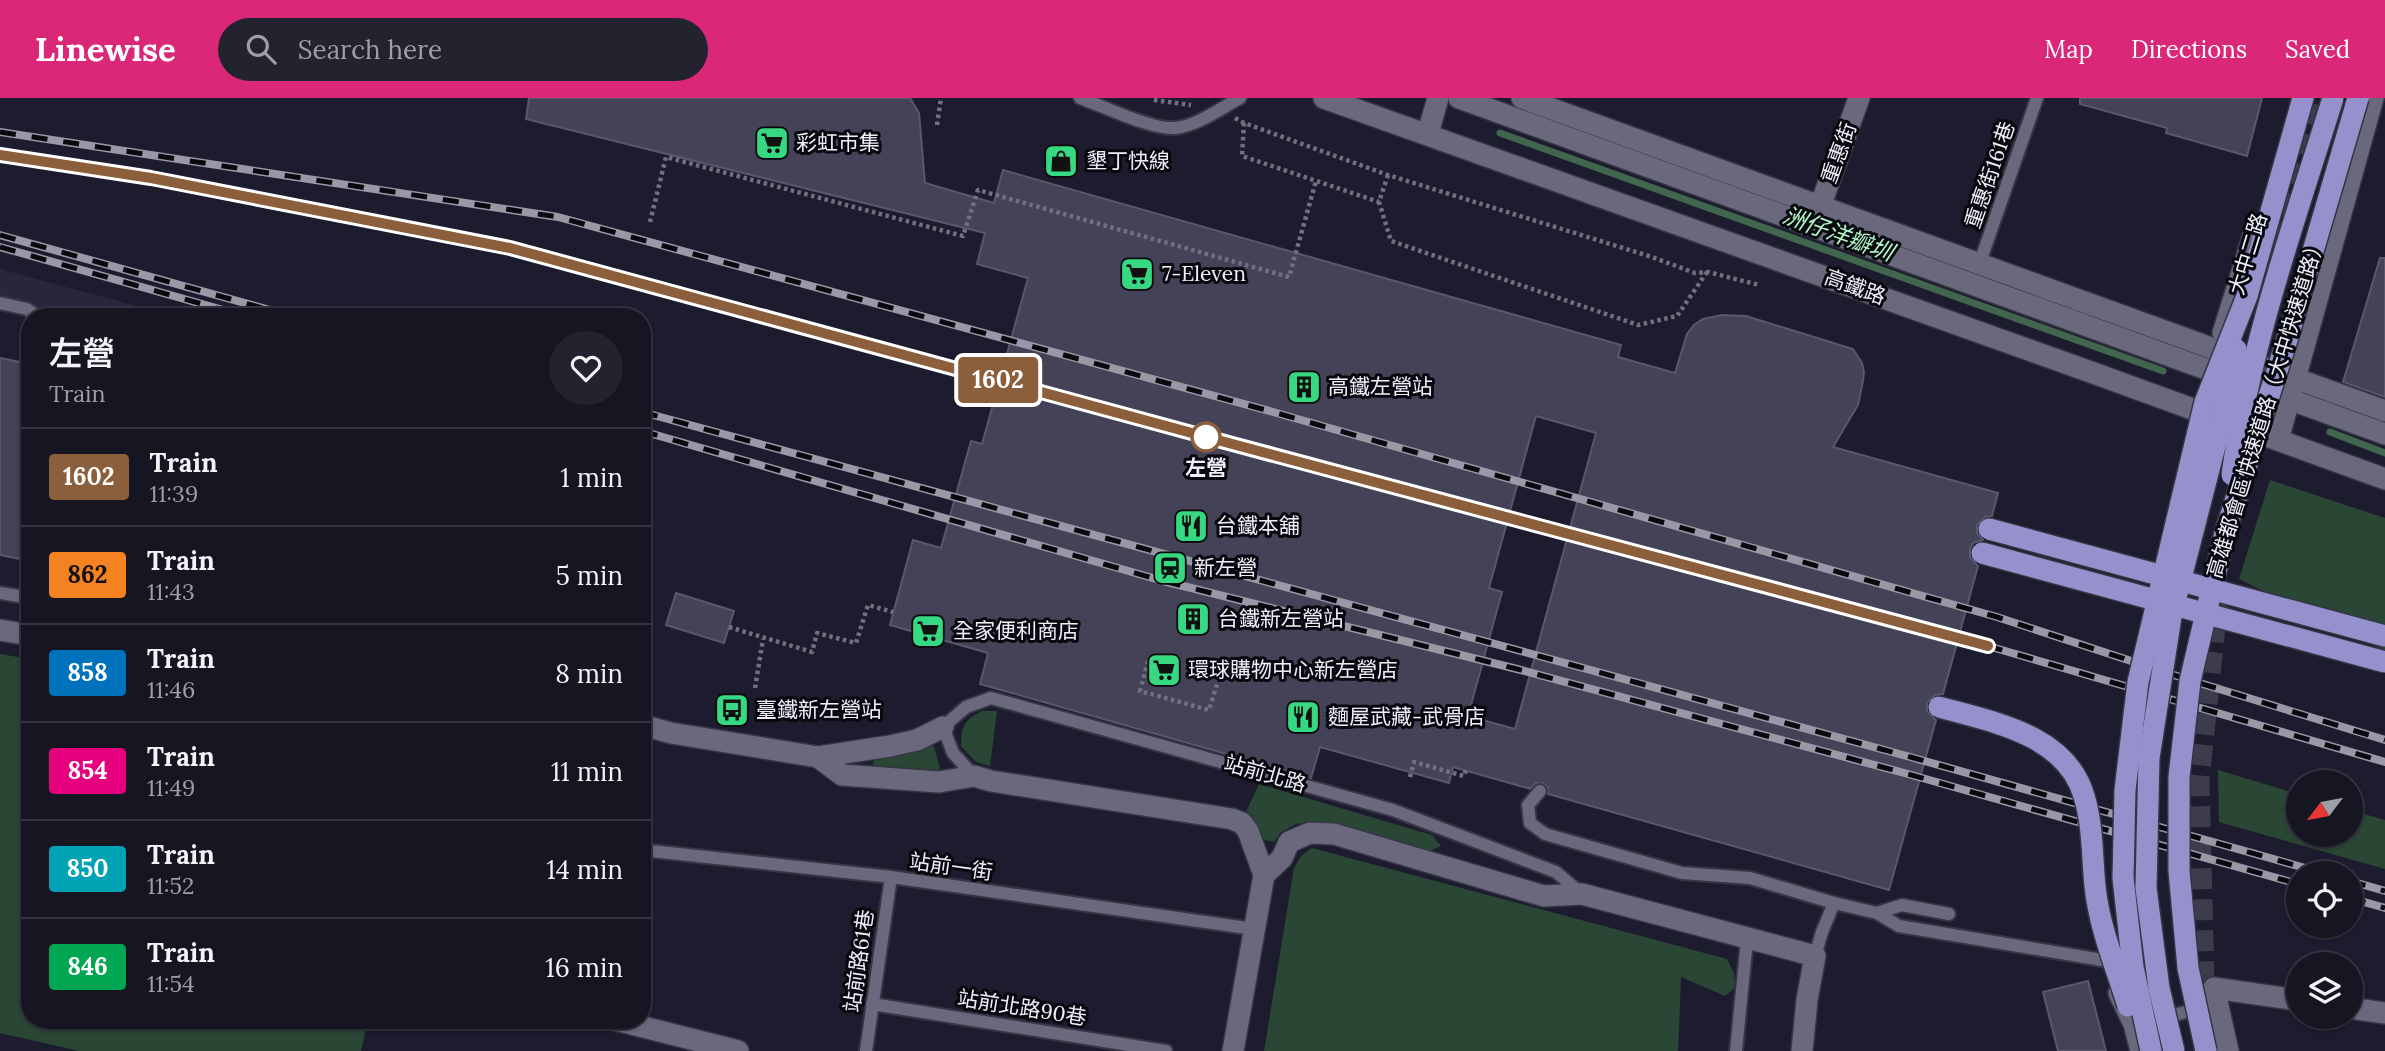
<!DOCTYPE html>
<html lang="en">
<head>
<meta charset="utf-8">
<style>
	:root { --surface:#161522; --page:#23222f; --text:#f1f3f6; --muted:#9e9fa5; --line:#353440; --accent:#db2777 }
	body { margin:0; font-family:Lora,"Noto Sans TC",serif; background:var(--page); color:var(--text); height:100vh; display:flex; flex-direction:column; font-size:26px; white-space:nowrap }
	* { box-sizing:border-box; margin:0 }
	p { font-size:23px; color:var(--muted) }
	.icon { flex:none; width:38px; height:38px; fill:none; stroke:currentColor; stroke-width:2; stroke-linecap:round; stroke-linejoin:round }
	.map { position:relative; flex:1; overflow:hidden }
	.sheet { position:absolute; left:21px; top:210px; width:630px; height:721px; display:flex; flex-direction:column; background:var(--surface); border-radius:28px; box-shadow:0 2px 5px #0004,0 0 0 2px var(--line) }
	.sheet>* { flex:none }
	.badge { padding:0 14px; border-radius:5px; font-size:24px; line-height:46px }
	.needle { width:46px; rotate:238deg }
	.fabs { position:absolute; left:2286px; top:672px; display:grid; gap:14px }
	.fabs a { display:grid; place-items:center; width:77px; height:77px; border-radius:50%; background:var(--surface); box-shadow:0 2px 5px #0004,0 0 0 2px var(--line); font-size:35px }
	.map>.badge { position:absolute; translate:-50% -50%; box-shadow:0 0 0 4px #fff }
	.round { display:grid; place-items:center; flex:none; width:74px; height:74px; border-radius:37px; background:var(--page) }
	.head { display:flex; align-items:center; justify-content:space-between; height:119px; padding:0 28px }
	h1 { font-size:33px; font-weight:600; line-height:52px }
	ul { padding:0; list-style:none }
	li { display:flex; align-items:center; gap:21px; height:98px; padding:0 28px; border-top:2px solid var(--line) }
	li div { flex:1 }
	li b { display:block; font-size:26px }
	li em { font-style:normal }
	li .badge { min-width:77px; font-weight:700; text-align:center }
	header { display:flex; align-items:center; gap:42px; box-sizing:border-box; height:98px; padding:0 35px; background:var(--accent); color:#fff }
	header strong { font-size:33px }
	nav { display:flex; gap:38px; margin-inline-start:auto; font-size:24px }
	.search { width:490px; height:63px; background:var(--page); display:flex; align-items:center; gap:18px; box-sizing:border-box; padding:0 24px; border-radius:38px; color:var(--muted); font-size:26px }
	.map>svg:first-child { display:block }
	.built { fill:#27263d }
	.green { fill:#2a4634 }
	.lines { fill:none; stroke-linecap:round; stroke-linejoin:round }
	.stream { stroke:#40664d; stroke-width:7 }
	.building { fill:#434256; stroke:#58576c; stroke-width:2; fill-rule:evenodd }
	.minor-tunnel { stroke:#3c3c4d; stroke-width:21; stroke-dasharray:21 10; stroke-linecap:butt }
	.service-casing { stroke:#363544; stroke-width:16 }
	.minor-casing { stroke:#363544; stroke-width:24 }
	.tertiary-casing { stroke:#363544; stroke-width:24 }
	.trunk-casing { stroke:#363544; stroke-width:24 }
	.path { stroke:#717080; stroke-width:4.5; stroke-dasharray:3.5 3.5; stroke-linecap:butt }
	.service { stroke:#69687d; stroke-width:12 }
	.minor { stroke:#69687d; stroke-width:21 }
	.tertiary { stroke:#69687d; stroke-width:21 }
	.trunk { stroke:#9491cd; stroke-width:21 }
	.rail-casing { stroke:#9998a7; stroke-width:8 }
	.rail { stroke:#08080f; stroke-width:5; stroke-dasharray:16; stroke-linecap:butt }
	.trunk-bridge-casing { stroke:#363544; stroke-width:24; stroke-linecap:butt }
	.trunk-bridge { stroke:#9491cd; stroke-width:21 }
	.line-casing { stroke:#fff; stroke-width:16 }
	.line { stroke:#8b5e3c; stroke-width:10 }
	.stop-dot { fill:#fff; stroke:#8b5e3c; stroke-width:3.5 }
	.labels { text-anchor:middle; stroke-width:6; stroke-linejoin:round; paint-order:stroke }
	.poi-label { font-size:21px; fill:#efeffb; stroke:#08080f; text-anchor:start }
	.street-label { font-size:21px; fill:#efeffb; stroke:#08080f }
	.stop-label { font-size:21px; font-weight:bold; fill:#efeffb; stroke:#08080f }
	.water-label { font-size:23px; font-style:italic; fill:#b3f5c8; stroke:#08080f }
</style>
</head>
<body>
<header>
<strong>Linewise</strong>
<div class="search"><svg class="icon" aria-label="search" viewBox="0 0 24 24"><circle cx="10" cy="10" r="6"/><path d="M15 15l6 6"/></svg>Search here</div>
<nav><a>Map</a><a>Directions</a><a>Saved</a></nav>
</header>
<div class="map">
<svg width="2385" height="953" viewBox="0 0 2385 953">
	<rect width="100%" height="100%" fill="#1d1c2e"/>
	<path class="built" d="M0,171l170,46 -1,2h-134l-35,-11z"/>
	<g class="green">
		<path d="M2270,382l115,38v133l-146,-72z"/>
		<path d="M0,556l30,5v361h338l-7,31h-282l-79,-18z"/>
		<path d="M983,613h14l-7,55 -14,-4 -15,-16c0,-19 4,-28 22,-35z"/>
		<path d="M929,645l5,3 6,23 -11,5 -52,-5 -5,-6 8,-7 26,-3z"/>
		<path d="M2218,672l80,24v41h52v-25l35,10v49l-166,-47z"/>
		<path d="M1259,686l173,51 9,11 -14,6 -111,-31 -20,3 -16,9 -6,9 -10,-2 -11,-21 -8,-5z"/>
		<path d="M1312,750l415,111 7,14 1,15 -10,8 -44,-19 -3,74h-414l30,-183 8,-13z"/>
	</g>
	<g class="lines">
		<g class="stream">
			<path d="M1500,35l663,238"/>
			<path d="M2330,334l55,21"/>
		</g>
	</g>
	<g class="building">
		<path d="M529,0h381l9,15 6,70 69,20 9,-33 618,175 -3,12 57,16 12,-39 7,-9 9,-6 19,-4 24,1 107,33 9,14 2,9 -1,9 -5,24 -25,42 165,46 -6,23 -7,1 -8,8v8l6,7 -10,3 -3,6v8l8,9 -35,128 -8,1 -8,8v8l9,9 -47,170 -341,-96v-7l-6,-4h-6l-5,6 -78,-22 -4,16 -129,-36 -9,31 -331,-94 8,-31 -98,-28 23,-85 28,8 30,-107 11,3 46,-166 -51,-14 8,-31 -459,-114zM1536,318l60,17 -81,296 -47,-13 34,-124 -13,-4z"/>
		<path d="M2080,0h182l-15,58 -81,-23 1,-5 -87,-24z"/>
		<path d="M2380,160h5v139l-42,-15z"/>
		<path d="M0,260l30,6v197l-30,-6z"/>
		<path d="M676,495l58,18 -10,32 -58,-18z"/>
		<path d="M2088,883l18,70h-48l-15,-59z"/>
	</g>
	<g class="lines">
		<g class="minor-tunnel">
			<path d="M2263,174l57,-174"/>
			<path d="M2133,808l1,-69"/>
			<path d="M2213,914l-9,-31 -5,-201 19,-182"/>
		</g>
		<g class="service-casing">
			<g id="service">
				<path d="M1080,0c23,8 72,32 95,30 22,-2 46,-20 65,-30"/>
				<path d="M1979,167l58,-167"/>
				<path d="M0,205l27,6 11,8"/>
				<path d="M0,495l30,5"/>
				<path d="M26,500l4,-18"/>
				<path d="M974,678l-21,-23 -10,-26 23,-20 25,-9 402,112 163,62 26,22"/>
				<path d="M1540,693l-12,14 2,18 15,11 137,39 68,5 84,25"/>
				<path d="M642,752l249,27 363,52"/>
				<path d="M1877,815l25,-8 47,9"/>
				<path d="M1815,858l7,-24 12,-29 43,10 22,13 203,34"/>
				<path d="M872,906l294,47"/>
				<path d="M2162,920l40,-10"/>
				<path d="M866,953l25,-174"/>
				<path d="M1736,953l11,-111"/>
			</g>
		</g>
		<g class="minor-casing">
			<g id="minor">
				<path d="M1522,0l863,313"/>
				<path d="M1428,35l10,-35"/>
				<path d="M1820,109l39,-109"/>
				<path d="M2223,235l33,-106"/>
				<path d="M2278,342l95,-342"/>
				<path d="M0,532l30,5"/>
				<path d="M642,627l29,8 147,24 72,-11 27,-6 26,-13"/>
				<path d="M818,659l24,18 97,7 35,-6 17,5 241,38 10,4 6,8 16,44 -31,176"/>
				<path d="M1264,777l18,-17 7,-16 21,-9 24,1 210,62 38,-2 233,62 -8,44 -5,51"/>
				<path d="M2119,895l15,31 7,27"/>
				<path d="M2350,910l35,5"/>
				<path d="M616,922l122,31"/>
				<path d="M2228,953l-14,-63 84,12"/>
			</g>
		</g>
		<g class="tertiary-casing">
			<g id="tertiary">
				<path d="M1324,0c354,125 708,252 1061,381"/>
				<path d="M1459,0l926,336"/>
			</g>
		</g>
		<g class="trunk-casing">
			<path id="trunk" d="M2247,198l56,-198"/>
		</g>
		<g class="path">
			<path d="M1154,2l37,5"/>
			<path d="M1235,20l9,5 144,52 264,82 43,16 13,-1 51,13"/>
			<path d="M1244,25l-2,33 137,46"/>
			<path d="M937,27l4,-27"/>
			<path d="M1388,77l-9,27 12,39 247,84 39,-9 30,-44"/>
			<path d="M650,124l16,-65 297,79 15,-46 311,87 27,-96"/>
			<path d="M729,529l83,25 5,-19 39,10 12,-38 25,7"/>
			<path d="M1148,563l-8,30 69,19 9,-29"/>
			<path d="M755,590l8,-49"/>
			<path d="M1410,679l4,-15 50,14 2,-6"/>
		</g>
		<use href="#service" class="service"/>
		<use href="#minor" class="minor"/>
		<use href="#tertiary" class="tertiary"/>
		<use href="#trunk" class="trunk"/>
		<g class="rail-casing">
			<g id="rail">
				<path d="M0,34l558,85 715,195 724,205 183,60 205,63"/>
				<path d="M0,57l151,23 359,70 753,204 725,194 397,116"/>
				<path d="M0,137l295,82"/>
				<path d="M0,149l248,70"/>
				<path d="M642,314l1272,346 409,115"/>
				<path d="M642,333l521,150 354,88 391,105 390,110"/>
				<path d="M2350,783l35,10"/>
				<path d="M2350,800l35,10"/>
			</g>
		</g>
		<use href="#rail" class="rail"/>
		<g class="trunk-bridge-casing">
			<g id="trunk-bridge">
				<path d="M2232,377c18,-130 62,-252 101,-377"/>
				<path d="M1989,431l396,107"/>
				<path d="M1982,455l403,109"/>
				<path d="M1939,609c53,15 127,27 145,89 9,29 8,60 11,90 4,41 21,81 33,120"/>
				<path d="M2151,953l-18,-84 -10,-89 2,-88 13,-108 67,-280 42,-106"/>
				<path d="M2174,953l-15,-63 -13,-100 3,-130 22,-141 53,-206 12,-62"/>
				<path d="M2206,953l-18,-83 -9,-97v-94l11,-96 35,-148 61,-190 72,-245"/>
			</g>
		</g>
		<use href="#trunk-bridge" class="trunk-bridge"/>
	</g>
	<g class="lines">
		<g class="line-casing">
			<path id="line" d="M0,57l151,23 359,70 726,197 752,201"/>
		</g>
		<use href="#line" class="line"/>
	</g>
	<defs>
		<g id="supermarket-square" transform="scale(1.75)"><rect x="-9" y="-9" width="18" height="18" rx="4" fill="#36d881" stroke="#08080f"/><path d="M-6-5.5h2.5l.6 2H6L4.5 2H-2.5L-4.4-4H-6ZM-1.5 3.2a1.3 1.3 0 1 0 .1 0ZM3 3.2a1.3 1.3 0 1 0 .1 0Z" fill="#111"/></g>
		<g id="shop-square" transform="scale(1.75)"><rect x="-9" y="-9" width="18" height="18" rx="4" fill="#36d881" stroke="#08080f"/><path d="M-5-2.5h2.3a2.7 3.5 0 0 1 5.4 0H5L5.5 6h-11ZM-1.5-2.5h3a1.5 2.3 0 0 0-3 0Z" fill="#111"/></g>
		<g id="building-square" transform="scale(1.75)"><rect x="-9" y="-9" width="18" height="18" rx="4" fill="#36d881" stroke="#08080f"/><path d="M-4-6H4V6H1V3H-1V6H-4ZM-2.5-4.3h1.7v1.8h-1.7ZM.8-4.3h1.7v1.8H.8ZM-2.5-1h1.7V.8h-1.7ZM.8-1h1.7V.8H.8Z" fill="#111"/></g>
		<g id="restaurant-square" transform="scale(1.75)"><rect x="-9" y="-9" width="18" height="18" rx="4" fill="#36d881" stroke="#08080f"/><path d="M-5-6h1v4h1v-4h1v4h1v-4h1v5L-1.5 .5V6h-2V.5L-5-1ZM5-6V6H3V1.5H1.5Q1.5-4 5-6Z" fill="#111"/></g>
		<g id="station-square" transform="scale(1.75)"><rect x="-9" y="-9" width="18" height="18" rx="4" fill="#36d881" stroke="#08080f"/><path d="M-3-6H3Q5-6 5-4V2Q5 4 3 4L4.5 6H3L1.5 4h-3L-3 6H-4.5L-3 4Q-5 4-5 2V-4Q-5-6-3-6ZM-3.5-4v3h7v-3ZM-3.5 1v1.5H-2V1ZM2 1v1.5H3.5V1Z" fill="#111"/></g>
		<g id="bus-square" transform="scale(1.75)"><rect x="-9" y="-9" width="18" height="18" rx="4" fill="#36d881" stroke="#08080f"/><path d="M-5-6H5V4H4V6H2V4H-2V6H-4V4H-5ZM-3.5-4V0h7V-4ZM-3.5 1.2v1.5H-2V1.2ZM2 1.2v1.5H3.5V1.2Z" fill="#111"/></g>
	</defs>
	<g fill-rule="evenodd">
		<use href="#supermarket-square" x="772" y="45"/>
		<use href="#shop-square" x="1061" y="63"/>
		<use href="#supermarket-square" x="1137" y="176"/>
		<use href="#building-square" x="1304" y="289"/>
		<use href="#restaurant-square" x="1191" y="428"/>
		<use href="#station-square" x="1170" y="470"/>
		<use href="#building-square" x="1193" y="521"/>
		<use href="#supermarket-square" x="928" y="533"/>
		<use href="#supermarket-square" x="1164" y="572"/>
		<use href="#bus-square" x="732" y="612"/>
		<use href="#restaurant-square" x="1303" y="619"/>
	</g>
	<circle class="stop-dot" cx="1206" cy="339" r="14"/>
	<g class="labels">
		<g class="poi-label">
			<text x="796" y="52">彩虹市集</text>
			<text x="1086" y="70">墾丁快線</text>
			<text x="1162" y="183">7-Eleven</text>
			<text x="1328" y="296">高鐵左營站</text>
			<text x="1216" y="435">台鐵本舖</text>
			<text x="1194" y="477">新左營</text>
			<text x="1218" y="528">台鐵新左營站</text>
			<text x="953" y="540">全家便利商店</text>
			<text x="1188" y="579">環球購物中心新左營店</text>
			<text x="756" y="619">臺鐵新左營站</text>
			<text x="1328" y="626">麵屋武藏-武骨店</text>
		</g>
		<g class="street-label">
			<text transform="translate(1839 55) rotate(-70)" y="7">重惠街</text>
			<text transform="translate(1990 77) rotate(-71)" y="7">重惠街161巷</text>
			<text transform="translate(2248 156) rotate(-73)" y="7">大中二路</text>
			<text transform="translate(1855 189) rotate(20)" y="7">高鐵路</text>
			<text transform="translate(2266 309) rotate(-73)" y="7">高雄都會區快速道路（大中快速道路）</text>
			<text transform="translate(1265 676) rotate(16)" y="7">站前北路</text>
			<text transform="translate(951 769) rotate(8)" y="7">站前一街</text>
			<text transform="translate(859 863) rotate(-82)" y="7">站前路61巷</text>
			<text transform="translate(1022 910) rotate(9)" y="7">站前北路90巷</text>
		</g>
		<g class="stop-label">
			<text x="1206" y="377">左營</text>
		</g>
		<g class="water-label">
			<text transform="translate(1838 136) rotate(20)" y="8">洲仔洋瓣圳</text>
		</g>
	</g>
</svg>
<div class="fabs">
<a><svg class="needle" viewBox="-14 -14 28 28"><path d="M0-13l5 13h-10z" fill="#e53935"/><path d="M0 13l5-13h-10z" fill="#9e9fa5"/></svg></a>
<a><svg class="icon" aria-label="locate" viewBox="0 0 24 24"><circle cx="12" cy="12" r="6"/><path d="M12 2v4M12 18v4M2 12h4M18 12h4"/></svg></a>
<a><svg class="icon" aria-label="layers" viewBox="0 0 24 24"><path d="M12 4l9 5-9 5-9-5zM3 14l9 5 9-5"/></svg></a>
</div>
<b class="badge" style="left:998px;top:282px;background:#8b5e3c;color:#fff">1602</b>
<section class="sheet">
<div class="head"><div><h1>左營</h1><p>Train</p></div><a class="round"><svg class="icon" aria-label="heart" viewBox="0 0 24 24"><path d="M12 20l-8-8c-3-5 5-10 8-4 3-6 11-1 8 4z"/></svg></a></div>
<ul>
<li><span class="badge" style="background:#8b5e3c;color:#fff">1602</span><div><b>Train</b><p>11:39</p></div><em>1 min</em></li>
<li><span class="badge" style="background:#f58220;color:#111">862</span><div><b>Train</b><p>11:43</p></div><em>5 min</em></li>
<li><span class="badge" style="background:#0072bc;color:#fff">858</span><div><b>Train</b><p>11:46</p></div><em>8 min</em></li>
<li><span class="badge" style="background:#e6007e;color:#fff">854</span><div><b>Train</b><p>11:49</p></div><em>11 min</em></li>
<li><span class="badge" style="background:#00a3b4;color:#fff">850</span><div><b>Train</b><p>11:52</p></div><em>14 min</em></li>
<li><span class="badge" style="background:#00a651;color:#fff">846</span><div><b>Train</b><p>11:54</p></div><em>16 min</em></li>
</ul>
</section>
</div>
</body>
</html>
